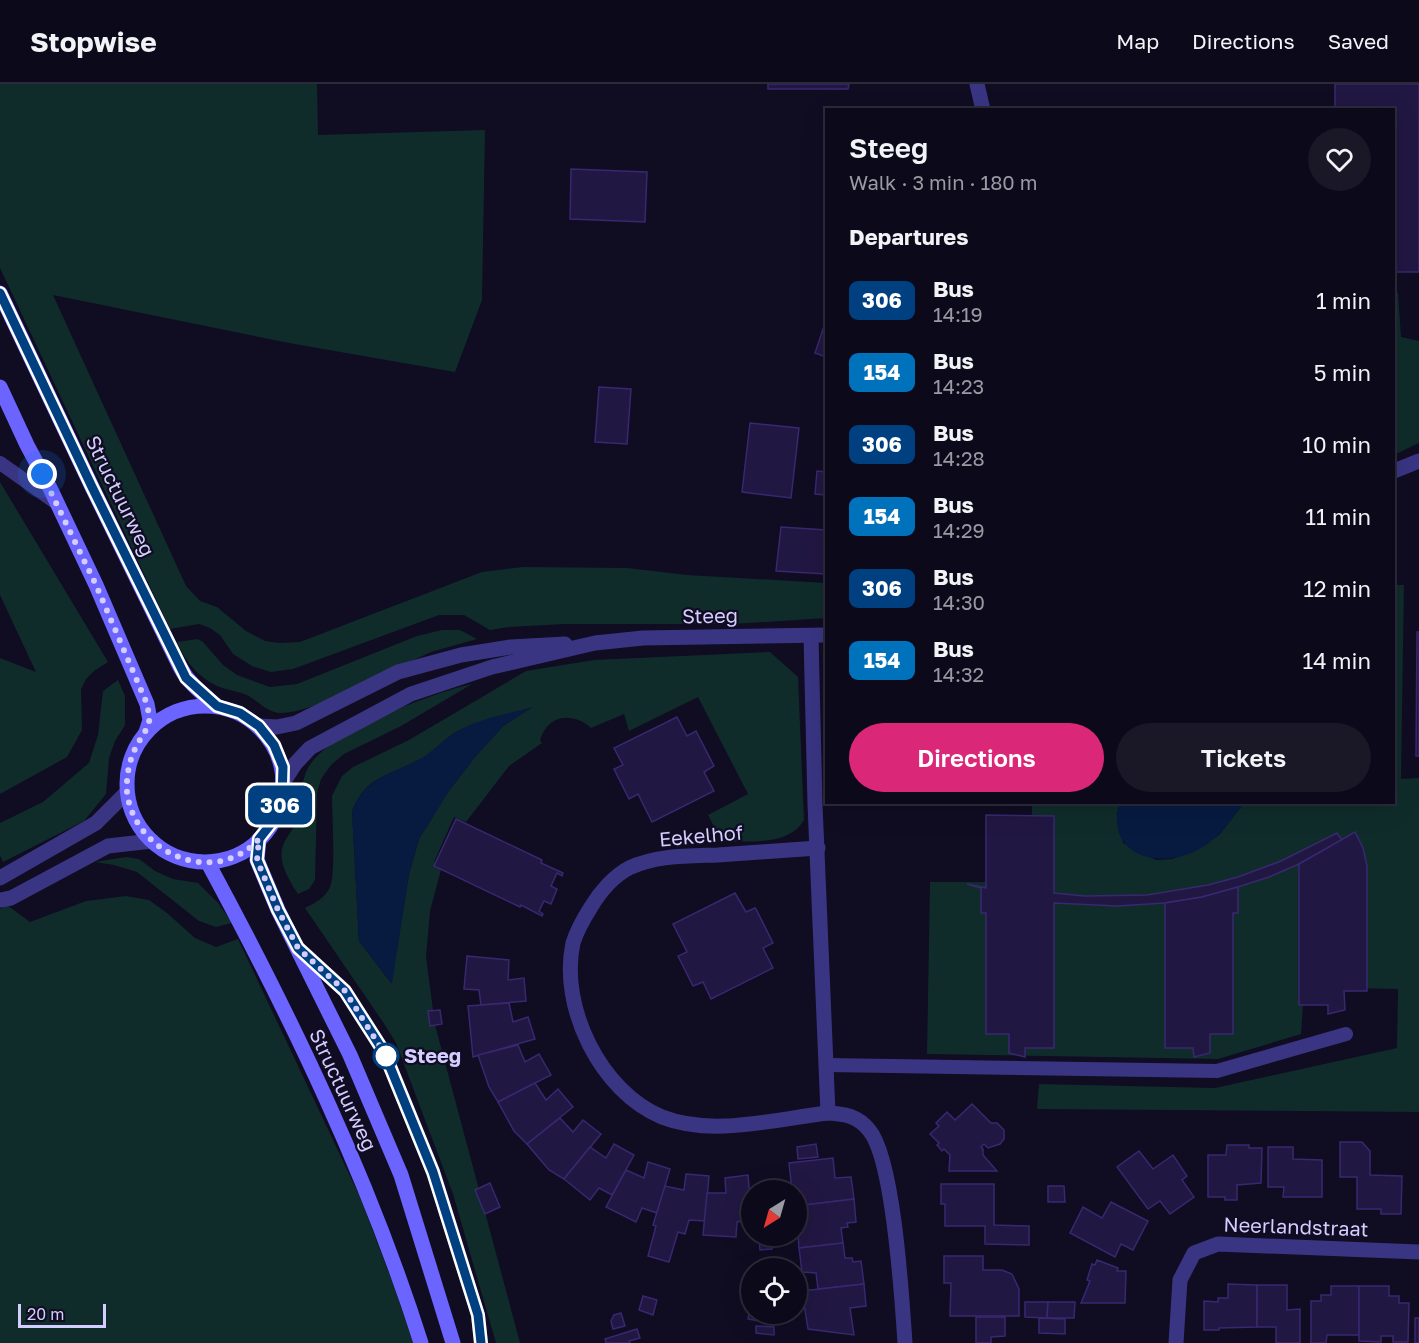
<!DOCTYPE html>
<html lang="en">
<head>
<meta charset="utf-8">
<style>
	:root { --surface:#0c091a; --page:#1a1727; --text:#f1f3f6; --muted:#9a9aa2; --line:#2c2a39; --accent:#db2777 }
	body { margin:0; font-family:"Golos Text",sans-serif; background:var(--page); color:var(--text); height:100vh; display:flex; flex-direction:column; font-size:22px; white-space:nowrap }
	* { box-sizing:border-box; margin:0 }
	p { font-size:20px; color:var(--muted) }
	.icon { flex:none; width:33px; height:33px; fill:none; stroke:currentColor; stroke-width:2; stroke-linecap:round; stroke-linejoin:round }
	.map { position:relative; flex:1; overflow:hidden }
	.panel { position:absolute; left:825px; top:24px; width:570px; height:696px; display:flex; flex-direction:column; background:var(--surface); border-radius:0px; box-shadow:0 6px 24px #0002,0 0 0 2px var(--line) }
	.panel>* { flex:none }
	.badge { padding:0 12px; border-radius:9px; font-size:21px; line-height:39px }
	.needle { width:39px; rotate:217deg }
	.controls { position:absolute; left:741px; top:1096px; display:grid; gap:12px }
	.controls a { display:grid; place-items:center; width:66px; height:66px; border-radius:50%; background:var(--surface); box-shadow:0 6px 24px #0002,0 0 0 2px var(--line); font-size:30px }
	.scale { position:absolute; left:18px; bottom:15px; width:88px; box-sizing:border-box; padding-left:6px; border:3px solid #d4cdff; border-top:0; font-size:16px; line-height:21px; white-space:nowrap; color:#d4cdff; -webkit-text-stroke:4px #100c22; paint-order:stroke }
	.you { position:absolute; width:30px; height:30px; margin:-15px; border:4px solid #fff; border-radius:50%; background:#1a73e8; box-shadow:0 0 0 9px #1a73e833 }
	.map>.badge { position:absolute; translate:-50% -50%; box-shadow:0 0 0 3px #fff }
	h2 { padding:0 24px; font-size:22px; line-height:54px }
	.round { display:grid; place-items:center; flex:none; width:63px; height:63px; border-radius:32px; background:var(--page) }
	.summary { display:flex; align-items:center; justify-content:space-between; height:102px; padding:0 24px }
	h1 { font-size:28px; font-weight:600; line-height:45px }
	.cta { display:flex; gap:12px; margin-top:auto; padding:12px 24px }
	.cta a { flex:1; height:69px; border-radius:36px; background:var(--accent); color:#fff; font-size:24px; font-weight:600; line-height:69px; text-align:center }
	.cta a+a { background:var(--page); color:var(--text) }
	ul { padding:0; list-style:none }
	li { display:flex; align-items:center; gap:18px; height:72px; padding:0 24px }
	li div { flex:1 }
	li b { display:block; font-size:22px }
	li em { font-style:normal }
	li .badge { min-width:66px; font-weight:700; text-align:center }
	header { display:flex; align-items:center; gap:36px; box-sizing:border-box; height:84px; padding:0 30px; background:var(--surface); border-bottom:2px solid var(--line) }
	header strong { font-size:28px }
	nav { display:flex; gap:33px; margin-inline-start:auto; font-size:21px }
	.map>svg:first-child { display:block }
	.green { fill:#0f2c2b; fill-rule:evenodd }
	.water { fill:#071a40 }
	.building { fill:#211743; stroke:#382870; stroke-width:1.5 }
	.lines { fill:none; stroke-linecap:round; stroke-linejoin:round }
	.service { stroke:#3a3583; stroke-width:14 }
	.minor { stroke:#3a3583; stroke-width:15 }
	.tertiary { stroke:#3a3583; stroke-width:15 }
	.secondary { stroke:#6c64ff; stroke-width:15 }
	.line-casing { stroke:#fff; stroke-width:14 }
	.line { stroke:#004080; stroke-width:9 }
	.walk { stroke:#d4cdff; stroke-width:6; stroke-dasharray:0 10.8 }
	.stop-dot { fill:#fff; stroke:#004080; stroke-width:3 }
	.labels { text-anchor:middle; stroke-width:4.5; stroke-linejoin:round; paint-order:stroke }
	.street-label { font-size:20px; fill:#d4cdff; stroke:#100c22 }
	.stop-label { font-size:20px; font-weight:bold; fill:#d4cdff; stroke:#100c22; text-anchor:start }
</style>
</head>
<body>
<header>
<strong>Stopwise</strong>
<nav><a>Map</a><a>Directions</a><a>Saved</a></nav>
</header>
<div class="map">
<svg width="1419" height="1259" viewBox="0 0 1419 1259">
	<rect width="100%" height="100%" fill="#100c22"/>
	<g class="green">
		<path d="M0,0h317l1,51 167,-5 -3,170 -27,72 -166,-29 -236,-48 133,291 14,15 17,6 29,24 19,10 14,2 21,-1 182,-70 41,-5 104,1 60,7 139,8v35l-93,6h-168l-56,3 -19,3 -26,-15h-25l-146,54 -22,3 -19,-6 -19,-12 -13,-19 -10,-7 -11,-4 -29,5 -170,-361z"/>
		<path d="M1394,209h4l3,44 18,4v102l-25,12z"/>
		<path d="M0,398l108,180 -14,9 -8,8 -5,10 1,41 -15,27 -67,37v-136l36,14 -36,-77z"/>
		<path d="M1394,501h10l-3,194 18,-1v334l-382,-3 2,-25 176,4 182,-40 1,-59 -53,-1 -5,16h-37l-2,30 -83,25 -291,-5 3,-172h57l45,-46v-33h88l-3,10 6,30 33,17 16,-1 21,-7 26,-17 25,-32 150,-1z"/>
		<path d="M442,546h18l17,9 -46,13 -115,53c-12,4 -23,8 -36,8 -13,-1 -22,-12 -33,-18 -9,-4 -21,-5 -30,-9 -19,-9 -32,-25 -40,-44l21,-3 5,3 20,23 14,10 33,12 27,-3 120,-48z"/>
		<path d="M770,568l28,25 6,143c-16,27 -55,20 -82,22l-14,-27 40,-21 -50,-97 -69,34 -5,-17 -33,14c-18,-16 -43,-14 -51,12l2,3 -33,23 -43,56 -12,-5 -20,45 8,4 -12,45 -4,46 9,68 85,318h-24l-43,-149 -57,-151 -11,-18 -80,-117c10,-5 20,-10 25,-21 6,-14 2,-73 2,-91l10,-20 11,-9 56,-27 117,-69 68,-11zM531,624l-28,18 -28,31 -27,35 -29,47 -10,35 -18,109 -32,-42 -7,-130c16,-39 40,-34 71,-53 12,-8 21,-19 33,-26 23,-12 50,-17 75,-24z"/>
		<path d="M118,596l7,16v29l-10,16 -6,17 -3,36 -22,27 -81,41 -3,-7v-32l43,-21 46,-39 9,-28 5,-44z"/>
		<path d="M472,600l-71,42 -57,28 -13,11 -10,14 -4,14 -2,87 -6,9 -11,5c-9,-14 -22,-34 -14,-51 4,-8 10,-15 13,-24 6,-19 2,-41 15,-57 24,-32 120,-69 160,-78z"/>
		<path d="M126,773l13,2 16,12 18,8 25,4 20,20 14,20 -16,4 -17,-6 -62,-49 -23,-7 -19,-3z"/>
		<path d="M126,812l23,4 18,13 28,25 21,9 22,-8 122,258 33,87 20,59h-413v-434l7,-4 23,17 56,-21z"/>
	</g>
	<g class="water">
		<path d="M533,623l-30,19 -28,31 -27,35 -29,47 -10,35 -17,110 -33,-43 -7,-130c15,-35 37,-36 68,-52 12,-6 22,-18 33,-25 23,-15 54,-20 80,-27z"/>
		<path d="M1120,719v-1l124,1c-15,20 -28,40 -53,50 -38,16 -87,-2 -71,-50z"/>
	</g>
	<g class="building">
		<path d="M768,0h81l-1,5h-80z"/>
		<path d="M1335,0h84v188h-25v-162h-59z"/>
		<path d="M571,85l76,3 -2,50 -75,-3z"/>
		<path d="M826,236v37l-11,-4z"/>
		<path d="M599,303l32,2 -4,55 -32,-2z"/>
		<path d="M750,339l49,5 -8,70 -49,-6z"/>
		<path d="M817,387l9,1v23l-11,-1z"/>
		<path d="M781,443l45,3v44l-50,-3z"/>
		<path d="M1417,548h2v124h-3z"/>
		<path d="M677,633l10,19 9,-5 18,35 -10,6 10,19 -62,31 -14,-28 -9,5 -15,-30 9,-4 -9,-17z"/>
		<path d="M986,731l68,1v77l31,3 62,-1 61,-10 30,-8 43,-16 56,-28 5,7 -43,24 -30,13 -31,10 -36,10 -37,6 -48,3 -63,-3v145h-29v9l-16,-4v-19h-23v-121h-5v-25l-14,-4 19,4z"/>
		<path d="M456,735l86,41 -1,3 22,10 -1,3 -5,-3 -6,13 6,3 -6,15 -7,-3 -5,10 4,3 -1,2 -21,-11 -1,2 -86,-41z"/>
		<path d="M1355,748l8,16 4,18v125h-23l1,19 -17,4v-9h-29v-141z"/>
		<path d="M1238,803v26h-5v121h-23v19l-16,4 -1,-9h-28v-145l37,-6z"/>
		<path d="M735,809l11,19 9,-4 1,1 17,34 -10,5 10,20 -62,31 -8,-17 -10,4 -15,-30 9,-4 -14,-28z"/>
		<path d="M467,872l42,4 -1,20 16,-2 2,23 -45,4 -2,-15 -15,-1z"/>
		<path d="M509,919l4,19 15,-5 7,22 -62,18 -5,-51z"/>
		<path d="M440,926l2,14 -12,2 -2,-15z"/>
		<path d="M518,961l7,17 14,-8 12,21 -53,27 -9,-15 -11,-32z"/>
		<path d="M535,999l11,17 12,-11 15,18 -46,37 -13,-13 -16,-29z"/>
		<path d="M972,1020l19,19h6l7,7v9l-4,5 -12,4 -4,-4 -3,3 2,2v6l14,16h-48l1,-16 -6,-6 -2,2 -5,-6 2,-2 -9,-9 9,-8 -3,-3 11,-11 8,8z"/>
		<path d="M560,1034l13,14 10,-12 18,14 -37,45 -15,-9 -22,-26z"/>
		<path d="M1340,1058h22l8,9v24l32,1 -1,38h-20v-5h-24v-32h-17z"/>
		<path d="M614,1060l20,11 -22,40 -13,-7 -9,12 -26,-21 26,-32 16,11z"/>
		<path d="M816,1060l2,13 -20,2 -1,-12z"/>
		<path d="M1227,1061h22v3h13l-1,35 -24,2v15h-12v-3h-17v-42h18z"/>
		<path d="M1268,1063h25v12l29,1v37h-39l1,-10h-16z"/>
		<path d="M1139,1067l14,18 20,-14 14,21 -5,4 12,17 -24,17 -10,-13 -12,8 -31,-42z"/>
		<path d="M833,1074l2,20 16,-1 3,22 -58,7v-15h-4l-3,-28z"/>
		<path d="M648,1078l22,7 -13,44 -15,-5 -6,14 -30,-15 20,-37 18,8z"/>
		<path d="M686,1090l23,2 -4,45 -16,-1 -4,14 -7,-2 -9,30 -21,-6 8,-30 -3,-1 12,-39 19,4z"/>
		<path d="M748,1091l4,45 -15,2 -1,15 -33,-2 4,-42h19l-1,-15z"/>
		<path d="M490,1099l10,24 -15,7 -10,-24z"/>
		<path d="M941,1100h53v41l35,1v19l-44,-1v-18h-40v-22h-4z"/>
		<path d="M1048,1102h16l1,16h-17z"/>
		<path d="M854,1115l2,23 -9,1 1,4 -7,1 2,15 -44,5 -3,-42z"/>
		<path d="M1111,1118l37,19 -15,29 -12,-6 -6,13 -45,-24 13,-26 19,11z"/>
		<path d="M765,1153l6,4 1,8 -12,1 -1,-12z"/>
		<path d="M843,1159l2,15h7l1,4 8,-1 3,23 -46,5 -2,-16 -14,-1 -3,-24z"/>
		<path d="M944,1172h39v14h19l10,4 7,15v27h-69l1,-33h-7z"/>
		<path d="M1097,1176l21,8 -1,3h9l-1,32h-44l9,-22 -3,-1 5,-16 3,1z"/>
		<path d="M864,1200l2,22 -16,2 4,27 -46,-6 -6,-38z"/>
		<path d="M1228,1200l29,1v42l-38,1v2h-15v-29l14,1v-4h10z"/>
		<path d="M1257,1201h30v25l13,-1v34h-24v-16h-19z"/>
		<path d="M1331,1202h28v49h-32l-1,8h-15v-42h10v-6h10z"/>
		<path d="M1359,1202h30v10h10v7h10l-1,39h-15v-6h-12v6l-22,-1z"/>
		<path d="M643,1212l14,4 -4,15 -14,-5z"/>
		<path d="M1025,1218h23l-1,16 -22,-1z"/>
		<path d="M1048,1218h27l-1,16h-27z"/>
		<path d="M750,1223l2,7h8l-1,7 -11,-2z"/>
		<path d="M621,1229l4,13 -12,3 -2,-8 3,-6z"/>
		<path d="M976,1233h29v19l-14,1v6h-15z"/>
		<path d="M1039,1234l26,1v15l-26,-1z"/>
		<rect x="1415" y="1234" width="4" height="25"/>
		<path d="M756,1242l18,1v8l-18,-2z"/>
		<path d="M637,1245l3,9 -11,3 1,2h-24l-1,-4z"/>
	</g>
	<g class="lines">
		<g class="service">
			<path d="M0,379l58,41"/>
			<path d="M298,864l47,43 39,61 49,119 45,144 3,28"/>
			<path d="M827,981l390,6 129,-37"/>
		</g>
		<g class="minor">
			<path d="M977,0l6,26"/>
			<path d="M811,552l4,168 13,309c17,1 30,3 41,17 25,29 33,170 36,213"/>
			<path d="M818,764c-33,2 -67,5 -100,7 -30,1 -61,0 -89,13 -15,8 -29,24 -38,39 -7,11 -14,23 -18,36 -14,64 28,149 89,174 51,20 113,2 166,-4"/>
			<path d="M1176,1259l4,-63 14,-27 24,-9 201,8"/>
		</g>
		<g class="tertiary">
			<path d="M1394,387l25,-10"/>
			<path d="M259,642l18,1 19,-4 102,-51 63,-17 50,-8 54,-3"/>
			<path d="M283,699l12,-19 15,-16 101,-54 81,-27 103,-24 48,-5 183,-3"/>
			<path d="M0,794l96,-55 31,-31"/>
			<path d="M0,816l11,-2 97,-52 44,-5"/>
		</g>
		<g class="secondary">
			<path d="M0,209l92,194 88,180c9,17 23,27 37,39"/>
			<path d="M0,303l27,58 23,43 46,97 51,119 3,16 -4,12"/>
			<circle cx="205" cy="700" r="78"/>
			<path d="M259,755l-2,21 21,50 72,145 51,120 52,168"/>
			<path d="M208,779c83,154 160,313 213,480"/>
		</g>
	</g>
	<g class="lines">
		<g class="line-casing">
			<path id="line" d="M0,209l92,194 94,191 31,28 23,7 19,13 15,19 9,22 -1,32 -4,16 -19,24 -2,21 21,50 20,38 47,43 39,61 49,120 45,143 3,28"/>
		</g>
		<use href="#line" class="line"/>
		<path class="walk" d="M42,390l54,111 51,119c1,6 3,13 2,18 -2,8 -7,14 -11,21 -8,14 -12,32 -11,49 7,62 88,96 132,47l-2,21 21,50 20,38 47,43 41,65"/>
	</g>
	<circle class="stop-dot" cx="386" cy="972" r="12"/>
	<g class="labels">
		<g class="street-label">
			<text transform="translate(120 412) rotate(64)" y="7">Structuurweg</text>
			<text transform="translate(710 532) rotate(-1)" y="7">Steeg</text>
			<text transform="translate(701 752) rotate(-5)" y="7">Eekelhof</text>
			<text transform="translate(343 1006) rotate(65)" y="7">Structuurweg</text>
			<text transform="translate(1296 1143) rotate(2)" y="7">Neerlandstraat</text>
		</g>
		<g class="stop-label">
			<text x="404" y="979">Steeg</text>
		</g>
	</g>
</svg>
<div class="controls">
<a><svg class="needle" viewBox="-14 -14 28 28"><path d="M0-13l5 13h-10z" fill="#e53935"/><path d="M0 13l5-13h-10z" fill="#9a9aa2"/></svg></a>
<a><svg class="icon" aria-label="locate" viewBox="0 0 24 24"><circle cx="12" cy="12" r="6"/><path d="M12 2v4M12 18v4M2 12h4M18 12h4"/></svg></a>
</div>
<div class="scale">20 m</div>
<div class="you" style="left:42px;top:390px"></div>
<b class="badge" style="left:280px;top:721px;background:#004080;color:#fff">306</b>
<section class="panel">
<div class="summary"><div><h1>Steeg</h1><p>Walk · 3 min · 180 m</p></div><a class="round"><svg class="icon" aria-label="heart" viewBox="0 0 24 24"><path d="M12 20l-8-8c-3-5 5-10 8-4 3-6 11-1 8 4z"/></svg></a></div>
<h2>Departures</h2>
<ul>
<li><span class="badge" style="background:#004080;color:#fff">306</span><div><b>Bus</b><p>14:19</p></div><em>1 min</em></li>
<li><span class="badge" style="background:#0072bc;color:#fff">154</span><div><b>Bus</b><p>14:23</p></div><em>5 min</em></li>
<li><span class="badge" style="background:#004080;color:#fff">306</span><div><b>Bus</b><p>14:28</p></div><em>10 min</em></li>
<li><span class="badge" style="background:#0072bc;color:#fff">154</span><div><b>Bus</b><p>14:29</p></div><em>11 min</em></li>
<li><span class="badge" style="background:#004080;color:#fff">306</span><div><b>Bus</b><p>14:30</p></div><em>12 min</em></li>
<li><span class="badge" style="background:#0072bc;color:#fff">154</span><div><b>Bus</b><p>14:32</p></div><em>14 min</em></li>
</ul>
<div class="cta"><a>Directions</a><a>Tickets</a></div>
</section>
</div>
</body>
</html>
